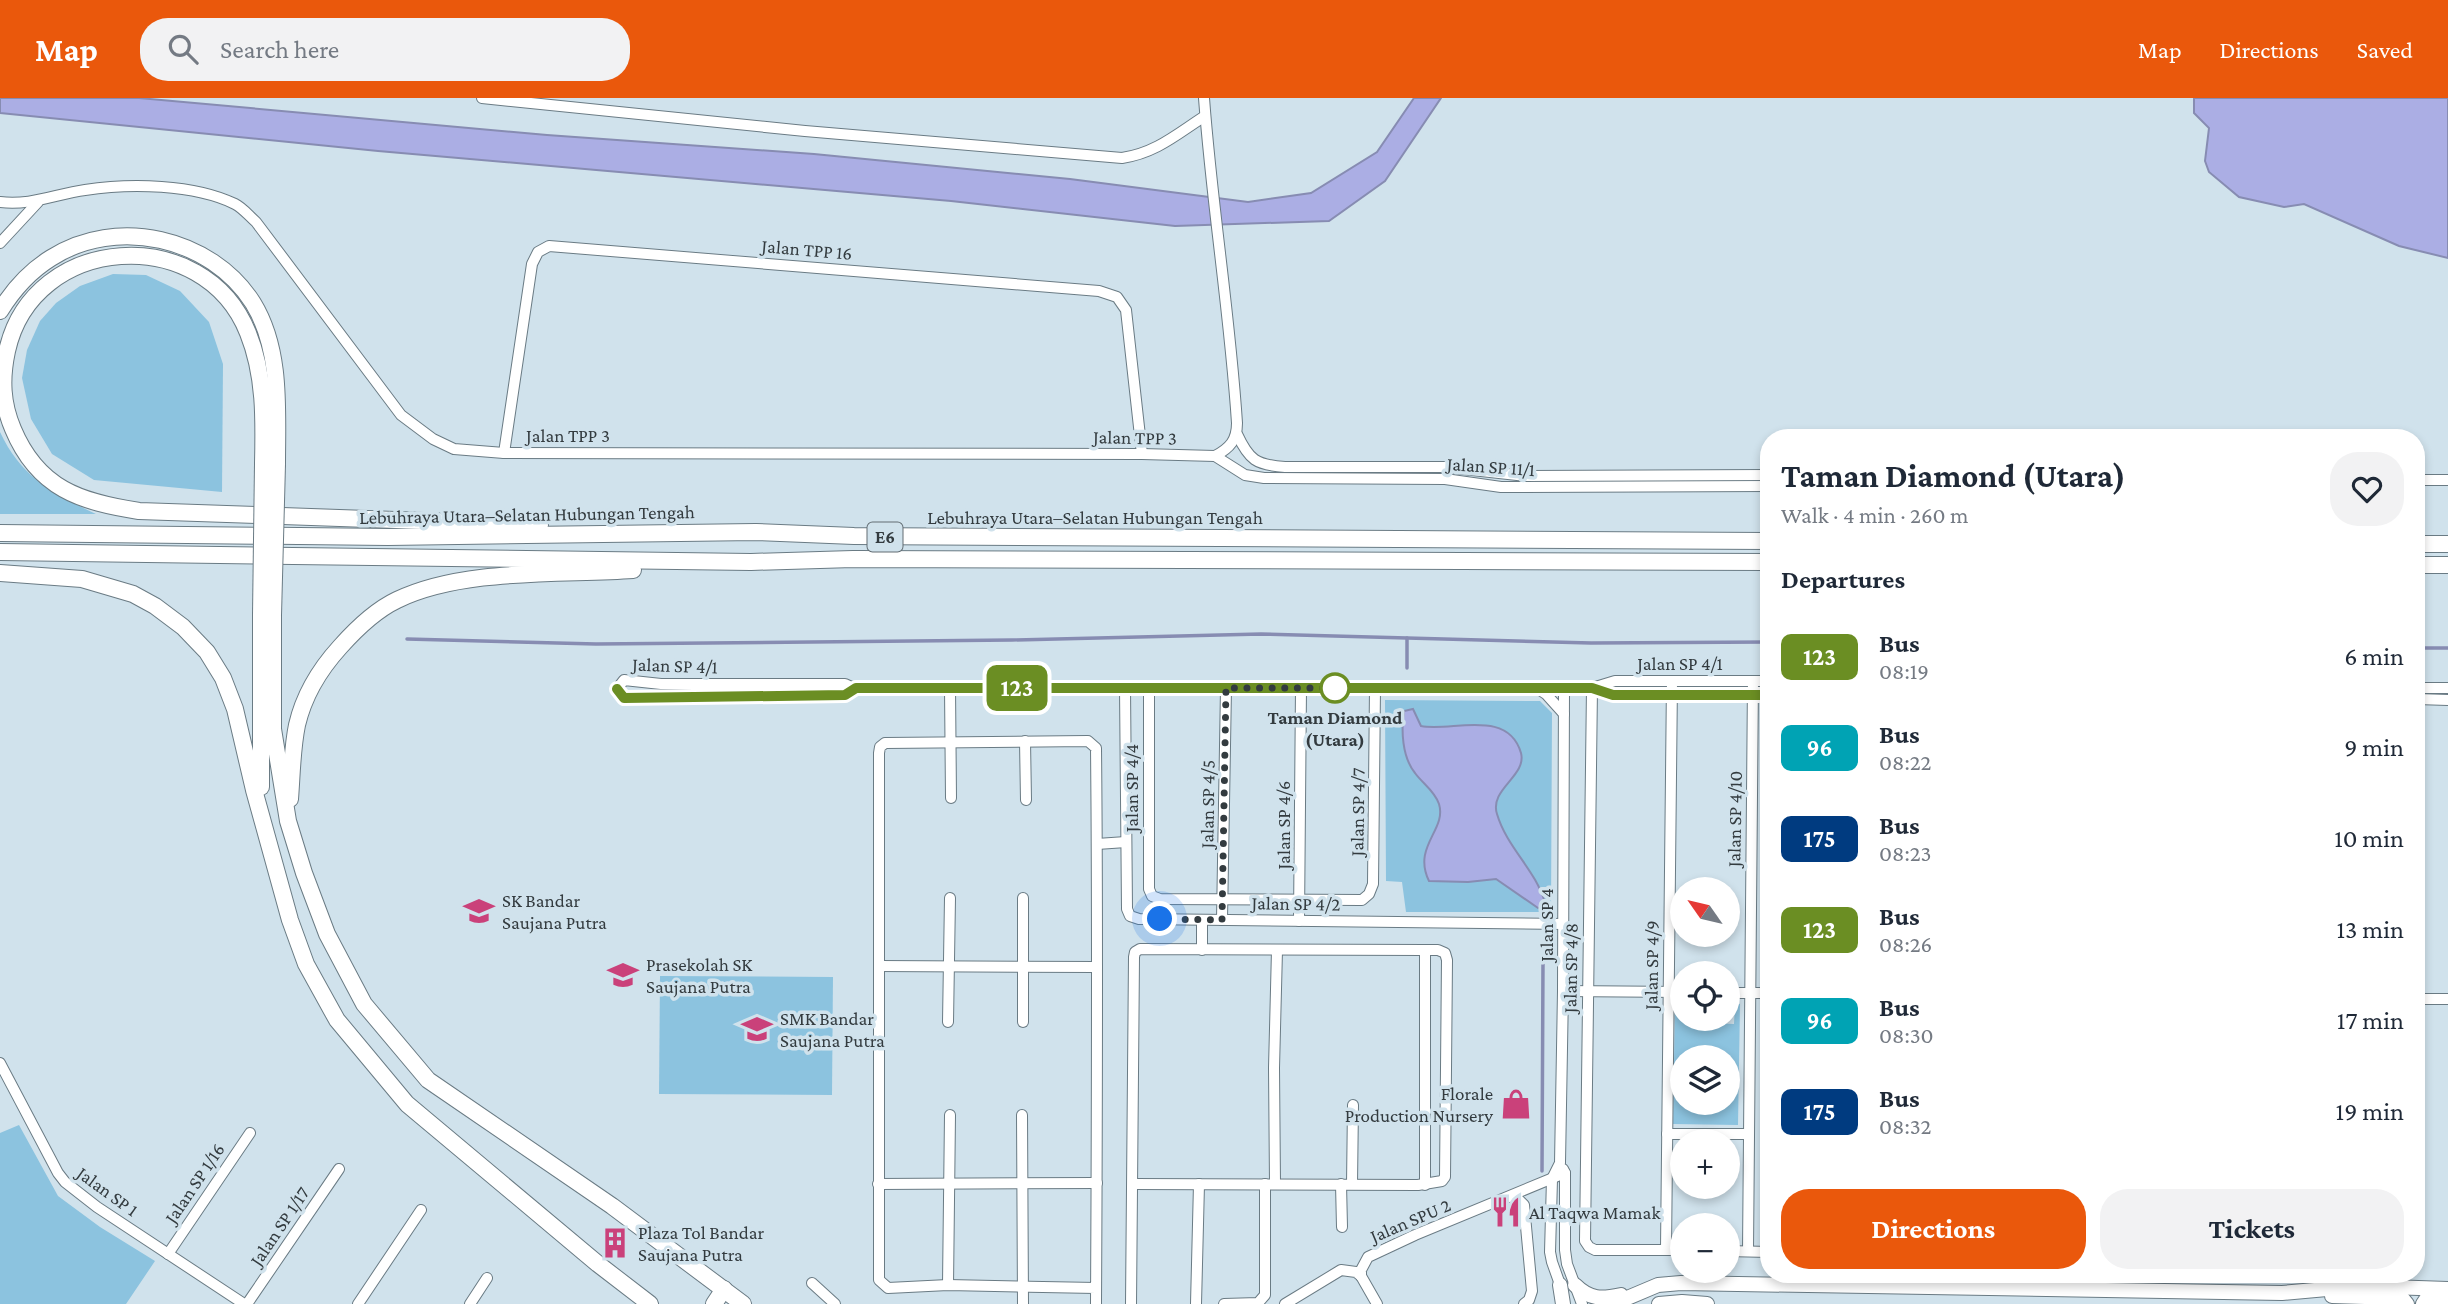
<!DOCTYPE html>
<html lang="en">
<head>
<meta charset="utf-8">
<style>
	:root { --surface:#fff; --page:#f2f2f3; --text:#1f2937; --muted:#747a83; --accent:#ea580c }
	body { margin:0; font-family:"Crimson Pro",serif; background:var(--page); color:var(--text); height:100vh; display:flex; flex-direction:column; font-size:26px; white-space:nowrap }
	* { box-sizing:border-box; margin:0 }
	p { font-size:23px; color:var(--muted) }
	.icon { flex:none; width:38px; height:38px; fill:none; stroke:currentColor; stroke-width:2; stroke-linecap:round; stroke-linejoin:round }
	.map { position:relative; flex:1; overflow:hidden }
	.details { position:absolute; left:1760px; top:331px; width:665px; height:854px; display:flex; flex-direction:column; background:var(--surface); border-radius:28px; box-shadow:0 4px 10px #0003 }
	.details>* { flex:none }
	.badge { padding:0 14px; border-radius:10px; font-size:24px; line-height:46px }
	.needle { width:46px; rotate:304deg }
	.controls { position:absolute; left:1670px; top:779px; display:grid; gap:14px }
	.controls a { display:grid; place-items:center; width:70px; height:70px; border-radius:50%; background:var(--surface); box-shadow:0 4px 10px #0003; font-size:35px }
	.you { position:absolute; width:35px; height:35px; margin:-18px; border:5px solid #fff; border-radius:50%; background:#1a73e8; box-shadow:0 0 0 10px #1a73e833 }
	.map>.badge { position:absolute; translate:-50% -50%; box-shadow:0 0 0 4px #fff }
	h2 { padding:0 21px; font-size:26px; line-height:63px }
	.round { display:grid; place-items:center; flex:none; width:74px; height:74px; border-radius:28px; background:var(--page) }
	.head { display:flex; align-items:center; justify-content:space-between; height:119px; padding:0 21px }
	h1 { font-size:33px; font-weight:700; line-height:52px }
	.action { display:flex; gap:14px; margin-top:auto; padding:14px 21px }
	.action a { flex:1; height:80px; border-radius:28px; background:var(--accent); color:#fff; font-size:28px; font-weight:700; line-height:80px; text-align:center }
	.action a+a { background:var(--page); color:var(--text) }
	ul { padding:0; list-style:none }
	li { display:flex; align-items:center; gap:21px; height:91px; padding:0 21px }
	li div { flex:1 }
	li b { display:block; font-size:26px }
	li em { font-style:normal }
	li .badge { min-width:77px; font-weight:700; text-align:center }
	header { display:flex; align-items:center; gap:42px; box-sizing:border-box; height:98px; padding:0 35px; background:var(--accent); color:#fff }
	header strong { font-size:33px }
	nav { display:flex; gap:38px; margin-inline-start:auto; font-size:24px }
	.search { width:490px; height:63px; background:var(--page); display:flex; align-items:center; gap:18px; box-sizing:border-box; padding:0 24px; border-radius:28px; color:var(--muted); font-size:26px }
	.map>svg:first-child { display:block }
	.green { fill:#8cc3df; fill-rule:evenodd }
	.water { fill:#abaee4; stroke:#878cb2; stroke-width:2 }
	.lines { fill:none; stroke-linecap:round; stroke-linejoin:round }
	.stream { stroke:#878cb2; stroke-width:3.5 }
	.minor-casing { stroke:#6a7b84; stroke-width:12 }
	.major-casing { stroke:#6a7b84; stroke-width:16 }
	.highway-casing { stroke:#6a7b84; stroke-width:18 }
	.minor { stroke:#fff; stroke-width:10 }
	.major { stroke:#fff; stroke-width:14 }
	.highway { stroke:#fff; stroke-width:16 }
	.highway-bridge-casing { stroke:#6a7b84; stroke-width:18; stroke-linecap:butt }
	.highway-bridge { stroke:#fff; stroke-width:16 }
	.line-casing { stroke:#fff; stroke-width:16 }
	.line { stroke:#6b8e23; stroke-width:10 }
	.walk { stroke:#333b3f; stroke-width:7; stroke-dasharray:0 12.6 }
	.stop-dot { fill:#fff; stroke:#6b8e23; stroke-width:3.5 }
	.labels { text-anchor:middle; stroke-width:7; stroke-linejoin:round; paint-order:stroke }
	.shield { fill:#d0e2ec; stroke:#626d73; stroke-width:2 }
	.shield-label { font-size:18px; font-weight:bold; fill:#333b3f }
	.street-label { font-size:19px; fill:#333b3f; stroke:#d0e2ec }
	.stop-label { font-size:19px; font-weight:bold; fill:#333b3f; stroke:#d0e2ec }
	.poi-label { font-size:19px; fill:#333b3f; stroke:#d0e2ec; text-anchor:start }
</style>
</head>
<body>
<header>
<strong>Map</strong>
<div class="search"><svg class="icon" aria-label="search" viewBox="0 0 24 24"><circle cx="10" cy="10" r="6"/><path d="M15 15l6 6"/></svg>Search here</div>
<nav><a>Map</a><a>Directions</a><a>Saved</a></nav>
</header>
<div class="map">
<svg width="2448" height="1206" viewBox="0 0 2448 1206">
	<rect width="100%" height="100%" fill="#d0e2ec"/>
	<g class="green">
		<path d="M113,176l33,1 34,16 29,31 14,42 -1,128 -128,-12 -42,-26 -21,-35 -9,-41 5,-28 13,-29 16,-18 24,-17z"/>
		<path d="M0,334c21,45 53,62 96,82h-96z"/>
		<path d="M1385,602l155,1 12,12 -1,199h-145l-4,-30 -16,-1z"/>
		<path d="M660,878l173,1 -1,118 -173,-1z"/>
		<path d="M1675,906h7v14l24,1v4l28,1 1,-20h5l-2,121 -65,-1zM1727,959v45h-45v-45z"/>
		<path d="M19,1027l39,71 42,31 55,34 -29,43h-126v-171z"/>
	</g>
	<g class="water">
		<path d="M0,0h139l408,37 267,19 256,25 178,23 63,-9 66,-41 37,-54h27l-56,83 -56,40 -154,5 -224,-25 -573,-50 -378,-38z"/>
		<path d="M2194,0h254v160l-49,-12 -95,-42 -20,3 -45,-10 -30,-25 -4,-11 4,-33 -15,-15z"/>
		<path d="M1413,611l8,17c31,6 87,-18 100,27 6,23 -32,36 -24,61 10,34 39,56 48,89l-3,4 -4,1 -42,-29 -28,3 -39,-1c-17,-35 18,-51 10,-77 -4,-13 -17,-21 -24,-31 -13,-16 -14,-43 -11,-62z"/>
	</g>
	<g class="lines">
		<g class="stream">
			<path d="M407,541l189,5 416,-4 249,-6 330,9 178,-1"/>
			<path d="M2417,550h31"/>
			<path d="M1407,570v-30"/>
			<path d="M1542,1073l1,-210"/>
		</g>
		<g class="minor-casing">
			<g id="minor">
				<path d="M482,0l323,33 317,27c34,-5 55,-24 83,-42"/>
				<path d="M1204,0c8,109 26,216 33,325 0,17 -7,25 -22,33"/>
				<path d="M0,104c30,4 56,-8 85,-12 45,-7 109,-6 150,14 8,4 14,12 21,18l145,193 32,24 21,10 50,4 638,1 73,2 30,19 19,3 181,1 56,8 268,-1"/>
				<path d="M0,145l38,-41"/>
				<path d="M1237,336c12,26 19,31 48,33h160l81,9 243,-1"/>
				<path d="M504,355l28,-189 6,-12 11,-6 550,45 18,6 9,13 16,144"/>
				<path d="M2417,382h31"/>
				<path d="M950,590l1,110"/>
				<path d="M1125,590l2,221 3,7 9,3 425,5"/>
				<path d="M1149,590v201l3,7 8,3 202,1 7,-6 4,-10 2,-196"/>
				<path d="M1537,590l9,6 18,20"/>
				<path d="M1592,590l-7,553 4,6 6,3h87"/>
				<path d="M1592,590l21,7h156"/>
				<path d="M2417,590h31"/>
				<path d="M856,591l-11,6 -221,3 -7,-9 7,-9 37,4h184l11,5 736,-1 23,-7h154"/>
				<path d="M2417,601l31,1"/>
				<path d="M1025,643l1,59"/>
				<path d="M1097,746l29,-2"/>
				<path d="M1222,822l4,-232"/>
				<path d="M1299,823l2,-233"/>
				<path d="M1202,852v-29"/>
				<path d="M879,868l218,1"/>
				<path d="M1563,893l119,1"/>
				<path d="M1727,895h42"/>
				<path d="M2417,901h31"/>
				<path d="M948,924l2,-124"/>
				<path d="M1023,924v-124"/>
				<path d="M0,965l58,110 7,9 32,25 147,97"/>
				<path d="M1022,1017l1,189"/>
				<path d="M1667,1036h82"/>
				<path d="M1563,1071l2,4v77l2,14 15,40"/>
				<path d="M878,1086l219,-1"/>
				<path d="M1133,1086l285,1 24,-4 3,-4 2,-217 -2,-7 -7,-3h-13"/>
				<path d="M1275,1086l-1,-116 3,-118"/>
				<path d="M1341,1086l1,43"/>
				<path d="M1352,1086l1,-79"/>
				<path d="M1510,1099l8,2 6,6 8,86 -3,9 -5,4"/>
				<path d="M1666,1151l6,-568"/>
				<path d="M1727,1153l42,1"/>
				<path d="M1748,1153l5,-570"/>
				<path d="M168,1156l82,-121"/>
				<path d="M1361,1178v-6l7,-13 47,-22 150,-62"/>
				<path d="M1361,1178l16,28"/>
				<path d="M812,1185l23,21"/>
				<path d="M948,1187l2,-170"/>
				<path d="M1562,1192l-10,-28 -2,-10 2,-73 8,-16 3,-172 1,-303"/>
				<path d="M247,1206l92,-135"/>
				<path d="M358,1206l63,-94"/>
				<path d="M470,1206l17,-26"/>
				<path d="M1096,1206c1,-185 2,-370 0,-556l-8,-7 -203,2 -5,4 -1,6v527l9,8 60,-3 148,3"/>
				<path d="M1131,1206l3,-347 1,-5 5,-3 285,1v235"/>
				<path d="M1196,1206l3,-120"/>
				<path d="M1224,1206l34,-1 7,-8v-111"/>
				<path d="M1285,1206l56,-34 15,2 5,4"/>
			</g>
		</g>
		<g class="major-casing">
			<g id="major">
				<path d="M1560,1187l3,19"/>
				<path d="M1575,1187c15,15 27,14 46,10"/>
				<path d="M2332,1198l66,2 5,1 4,5"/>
				<path d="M1613,1206l45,-19 23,-2 601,10 78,-7 88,3"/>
				<path d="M1659,1206l23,-2 25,2"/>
				<path d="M2423,1206l4,-6h21"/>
			</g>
		</g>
		<g class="highway-casing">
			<g id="highway">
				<path d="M0,213c13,-21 30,-40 51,-53 65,-42 160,-21 202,45 29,47 24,108 24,161"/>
				<path d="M263,366c1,-44 2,-89 -15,-131 -44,-111 -215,-100 -241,18 -6,28 -5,52 6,78 25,60 68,73 126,82l401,14"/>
				<path d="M0,435l388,4 368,-5 98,4 915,5"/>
				<path d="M2417,446h31"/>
				<path d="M0,454l751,10 102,-3 916,3"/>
				<path d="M2417,467h31"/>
				<path d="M0,475l82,6 51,15 22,12 28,21 24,25 16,26 12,31 19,81 36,130 16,44 31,56 70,84 191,160 52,40"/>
				<path d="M273,517v114l15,92 16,52 23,61 37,70 64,76 184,126 131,98"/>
				<path d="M261,689v-172"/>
				<path d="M290,701c2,-25 2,-50 7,-74 7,-30 23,-56 43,-78 16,-18 36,-37 57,-47 66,-32 163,-25 236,-30"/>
				<path d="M714,1206l10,-15"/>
			</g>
		</g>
		<use href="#minor" class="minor"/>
		<use href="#major" class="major"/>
		<use href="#highway" class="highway"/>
		<g class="highway-bridge-casing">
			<g id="highway-bridge">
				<path d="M261,517l2,-151"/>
				<path d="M273,517l4,-151"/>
			</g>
		</g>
		<use href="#highway-bridge" class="highway-bridge"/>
	</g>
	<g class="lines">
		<g class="line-casing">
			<path id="line" d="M617,591l7,9 221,-3 11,-7h736l21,7h156"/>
		</g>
		<use href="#line" class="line"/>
		<path class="walk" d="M1160,821l62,1 4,-232h109"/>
	</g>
	<defs>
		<g id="school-bare" transform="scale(2.415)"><path d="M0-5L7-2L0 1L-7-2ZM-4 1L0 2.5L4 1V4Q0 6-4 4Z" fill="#ca417a" stroke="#d0e2ec" stroke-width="2.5" paint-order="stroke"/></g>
		<g id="shop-bare" transform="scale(2.415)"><path d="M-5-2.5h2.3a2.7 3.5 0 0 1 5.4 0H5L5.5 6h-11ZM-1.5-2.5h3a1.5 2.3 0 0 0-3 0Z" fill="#ca417a" stroke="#d0e2ec" stroke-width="2.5" paint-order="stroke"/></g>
		<g id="restaurant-bare" transform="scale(2.415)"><path d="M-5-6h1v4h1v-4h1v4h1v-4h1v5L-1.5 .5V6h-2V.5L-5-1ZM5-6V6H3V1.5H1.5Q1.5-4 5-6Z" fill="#ca417a" stroke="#d0e2ec" stroke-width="2.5" paint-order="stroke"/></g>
		<g id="building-bare" transform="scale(2.415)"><path d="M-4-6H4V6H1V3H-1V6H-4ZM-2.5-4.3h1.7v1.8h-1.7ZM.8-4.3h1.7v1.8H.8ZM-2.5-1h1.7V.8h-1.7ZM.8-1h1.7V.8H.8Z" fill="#ca417a" stroke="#d0e2ec" stroke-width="2.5" paint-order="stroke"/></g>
	</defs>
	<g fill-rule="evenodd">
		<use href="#school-bare" x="479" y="813"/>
		<use href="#school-bare" x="623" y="877"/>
		<use href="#school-bare" x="757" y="931"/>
		<use href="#shop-bare" x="1516" y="1006"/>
		<use href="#restaurant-bare" x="1506" y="1114"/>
		<use href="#building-bare" x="615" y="1145"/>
	</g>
	<circle class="stop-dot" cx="1335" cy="590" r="14"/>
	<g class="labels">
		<rect class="shield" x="867.5" y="424.5" width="35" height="29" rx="5"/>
		<g class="shield-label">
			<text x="885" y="445">E6</text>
		</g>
		<g class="street-label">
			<text transform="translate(807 151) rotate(5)" y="7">Jalan TPP 16</text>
			<text x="568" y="344">Jalan TPP 3</text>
			<text transform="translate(1135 339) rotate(1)" y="7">Jalan TPP 3</text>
			<text transform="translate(1491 368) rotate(4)" y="7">Jalan SP 11/1</text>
			<text transform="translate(527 416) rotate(-1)" y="7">Lebuhraya Utara–Selatan Hubungan Tengah</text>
			<text x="1095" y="426">Lebuhraya Utara–Selatan Hubungan Tengah</text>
			<text x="1680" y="572">Jalan SP 4/1</text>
			<text transform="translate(675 567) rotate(2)" y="7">Jalan SP 4/1</text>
			<text transform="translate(1131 690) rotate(-90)" y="7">Jalan SP 4/4</text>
			<text transform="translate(1207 706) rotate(-89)" y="7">Jalan SP 4/5</text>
			<text transform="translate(1357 714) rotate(-89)" y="7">Jalan SP 4/7</text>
			<text transform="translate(1734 721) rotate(-89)" y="7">Jalan SP 4/10</text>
			<text transform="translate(1283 727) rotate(-90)" y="7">Jalan SP 4/6</text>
			<text transform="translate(1296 805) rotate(1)" y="7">Jalan SP 4/2</text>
			<text transform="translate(1546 827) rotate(-90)" y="7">Jalan SP 4</text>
			<text transform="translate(1651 867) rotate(-89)" y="7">Jalan SP 4/9</text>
			<text transform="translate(1570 870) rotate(-89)" y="7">Jalan SP 4/8</text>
			<text transform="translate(194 1085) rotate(-56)" y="7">Jalan SP 1/16</text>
			<text transform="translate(108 1093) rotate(36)" y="7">Jalan SP 1</text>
			<text transform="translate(1410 1122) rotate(-23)" y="7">Jalan SPU 2</text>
			<text transform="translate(279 1128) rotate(-56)" y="7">Jalan SP 1/17</text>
		</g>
		<g class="stop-label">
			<text x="1335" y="626">Taman Diamond<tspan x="1335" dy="22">(Utara)</tspan></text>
		</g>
		<g class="poi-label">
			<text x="502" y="809">SK Bandar<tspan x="502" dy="22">Saujana Putra</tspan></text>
			<text x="646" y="873">Prasekolah SK<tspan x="646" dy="22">Saujana Putra</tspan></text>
			<text x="780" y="927">SMK Bandar<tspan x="780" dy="22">Saujana Putra</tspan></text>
			<text x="1493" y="1002" text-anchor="end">Florale<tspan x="1493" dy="22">Production Nursery</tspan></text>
			<text x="1529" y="1121">Al Taqwa Mamak</text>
			<text x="638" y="1141">Plaza Tol Bandar<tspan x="638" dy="22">Saujana Putra</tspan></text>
		</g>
	</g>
</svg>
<div class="controls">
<a><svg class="needle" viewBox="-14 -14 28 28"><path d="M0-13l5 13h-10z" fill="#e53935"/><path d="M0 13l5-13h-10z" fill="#747a83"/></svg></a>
<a><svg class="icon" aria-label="locate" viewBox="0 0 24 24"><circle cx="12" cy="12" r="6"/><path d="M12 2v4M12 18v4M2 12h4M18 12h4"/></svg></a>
<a><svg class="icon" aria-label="layers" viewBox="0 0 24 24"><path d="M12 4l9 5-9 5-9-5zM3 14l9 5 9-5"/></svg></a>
<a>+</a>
<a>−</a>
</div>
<div class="you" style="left:1160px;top:821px"></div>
<b class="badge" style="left:1017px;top:590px;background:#6b8e23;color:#fff">123</b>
<section class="details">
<div class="head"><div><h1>Taman Diamond (Utara)</h1><p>Walk · 4 min · 260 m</p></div><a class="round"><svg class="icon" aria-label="heart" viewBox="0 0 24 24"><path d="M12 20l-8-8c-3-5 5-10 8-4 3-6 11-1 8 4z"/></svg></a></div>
<h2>Departures</h2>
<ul>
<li><span class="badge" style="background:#6b8e23;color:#fff">123</span><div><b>Bus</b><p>08:19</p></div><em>6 min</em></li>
<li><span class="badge" style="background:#00a3b4;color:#fff">96</span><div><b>Bus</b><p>08:22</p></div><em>9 min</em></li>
<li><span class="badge" style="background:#003b80;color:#fff">175</span><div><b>Bus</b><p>08:23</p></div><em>10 min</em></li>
<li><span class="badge" style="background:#6b8e23;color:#fff">123</span><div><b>Bus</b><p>08:26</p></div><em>13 min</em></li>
<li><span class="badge" style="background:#00a3b4;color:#fff">96</span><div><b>Bus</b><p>08:30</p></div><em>17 min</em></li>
<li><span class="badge" style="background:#003b80;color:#fff">175</span><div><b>Bus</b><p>08:32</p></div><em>19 min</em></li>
</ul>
<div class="action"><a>Directions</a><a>Tickets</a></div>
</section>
</div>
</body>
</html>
